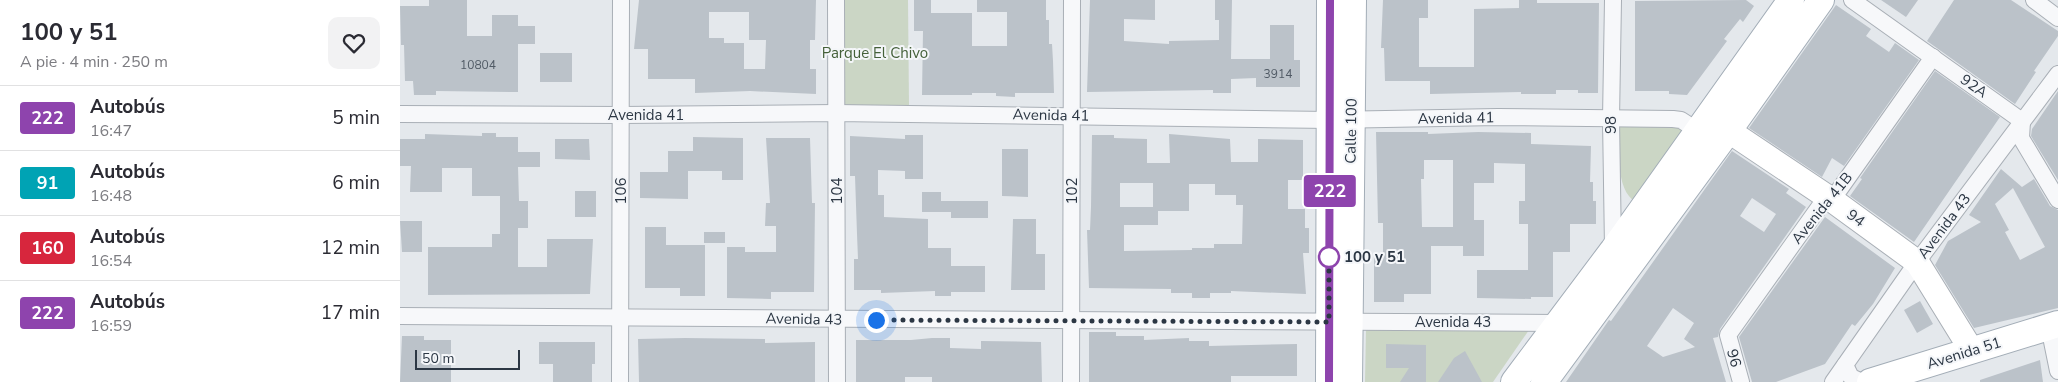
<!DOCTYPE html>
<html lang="es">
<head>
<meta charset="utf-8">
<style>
	:root { --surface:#fff; --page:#f2f2f3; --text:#2b2b33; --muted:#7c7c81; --line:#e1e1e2 }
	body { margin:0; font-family:"Nunito Sans",sans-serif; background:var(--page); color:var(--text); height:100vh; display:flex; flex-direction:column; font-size:19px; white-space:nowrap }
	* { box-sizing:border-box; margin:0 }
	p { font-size:16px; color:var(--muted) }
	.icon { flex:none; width:28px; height:28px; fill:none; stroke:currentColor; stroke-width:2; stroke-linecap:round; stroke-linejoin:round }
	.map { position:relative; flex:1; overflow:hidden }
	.sheet { display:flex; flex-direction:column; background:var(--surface); width:400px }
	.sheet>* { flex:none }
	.badge { padding:0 10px; border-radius:4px; font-size:18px; line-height:32px }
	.scale { position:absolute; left:15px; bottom:12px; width:105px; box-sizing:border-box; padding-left:5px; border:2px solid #2c3744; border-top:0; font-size:14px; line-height:18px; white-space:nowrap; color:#2c3744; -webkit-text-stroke:4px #f4f6f9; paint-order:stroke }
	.you { position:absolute; width:25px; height:25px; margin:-12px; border:4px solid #fff; border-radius:50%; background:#1a73e8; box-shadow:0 0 0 8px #1a73e833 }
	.map>.badge { position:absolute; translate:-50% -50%; box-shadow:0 0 0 2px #fff }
	.round { display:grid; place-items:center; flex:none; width:52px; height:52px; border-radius:10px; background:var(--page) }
	.headline { display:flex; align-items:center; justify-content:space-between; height:85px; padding:0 20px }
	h1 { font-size:24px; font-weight:700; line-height:38px }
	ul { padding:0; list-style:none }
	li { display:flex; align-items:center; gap:15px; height:65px; padding:0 20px; border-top:1px solid var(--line) }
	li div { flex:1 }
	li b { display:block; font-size:19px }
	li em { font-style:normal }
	li .badge { min-width:55px; font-weight:700; text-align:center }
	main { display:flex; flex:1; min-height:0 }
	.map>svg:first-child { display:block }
	.green { fill:#cbd6c5 }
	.building { fill:#bbc2c9; fill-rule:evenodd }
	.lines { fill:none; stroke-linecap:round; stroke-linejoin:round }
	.street-casing { stroke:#a9afb6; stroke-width:18 }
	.secondary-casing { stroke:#a9afb6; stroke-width:26 }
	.primary-casing { stroke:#a3adb7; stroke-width:28 }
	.street { stroke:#f7f8fa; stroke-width:16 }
	.secondary { stroke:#fff; stroke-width:24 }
	.primary { stroke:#fff; stroke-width:26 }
	.line-casing { stroke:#fff; stroke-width:11 }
	.line { stroke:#8e44ad; stroke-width:8 }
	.walk { stroke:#2c3744; stroke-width:5; stroke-dasharray:0 9 }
	.stop-dot { fill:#fff; stroke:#8e44ad; stroke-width:2.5 }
	.labels { text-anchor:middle; stroke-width:4; stroke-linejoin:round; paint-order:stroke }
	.number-label { font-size:12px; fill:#505a65 }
	.park-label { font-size:15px; fill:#446039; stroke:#f4f6f9 }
	.street-label { font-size:15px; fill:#2c3744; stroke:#f4f6f9 }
	.stop-label { font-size:15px; font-weight:bold; fill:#2c3744; stroke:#f4f6f9; text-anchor:start }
</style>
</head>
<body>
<main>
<section class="sheet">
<div class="headline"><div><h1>100 y 51</h1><p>A pie · 4 min · 250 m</p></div><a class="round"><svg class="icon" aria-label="heart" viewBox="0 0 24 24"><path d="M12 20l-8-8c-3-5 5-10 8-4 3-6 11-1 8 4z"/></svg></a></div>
<ul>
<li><span class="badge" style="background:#8e44ad;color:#fff">222</span><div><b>Autobús</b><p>16:47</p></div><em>5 min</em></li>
<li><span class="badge" style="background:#00a3b4;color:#fff">91</span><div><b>Autobús</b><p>16:48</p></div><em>6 min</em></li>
<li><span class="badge" style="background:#d7263d;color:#fff">160</span><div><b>Autobús</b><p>16:54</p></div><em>12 min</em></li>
<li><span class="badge" style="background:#8e44ad;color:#fff">222</span><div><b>Autobús</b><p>16:59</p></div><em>17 min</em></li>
</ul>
</section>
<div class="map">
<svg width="1658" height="382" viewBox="0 0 1658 382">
	<rect width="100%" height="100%" fill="#e4e8ec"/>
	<g class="green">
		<path d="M443,0h65l1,105 -66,1z"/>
		<path d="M1219,123l56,1 10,8 -49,70c-22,-12 -16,-56 -17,-79z"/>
		<path d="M966,328l163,2 -36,52h-128z"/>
	</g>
	<g class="building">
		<path d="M29,0h38v36h25v-21h26v11h17v18h-17v48l-82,-1v4h-22l-1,-14h-8l-1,-36h-3l-1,-39h29z"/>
		<path d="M239,0h177l-1,40h-5v29h6v25l-66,-3 -55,2v-14h-47v-30h-14zM309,12h40v28h17l-1,29h-21v-26h-20v-5h-15z"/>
		<path d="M514,0h17v13h41v33h35v-34h-30v-12h69v20h3v24h3l1,17 1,32h-39v4l-19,-1v-3h-24v2h-50l1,-64h-9z"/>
		<path d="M690,0h65v20l-31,-1v22l45,3v-3l50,-1v-20h-4v-20h17l-1,59h39v-34h24v35h6v27h-44v-9l-25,1v14h-18v-3l-126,2z"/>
		<path d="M983,0h45v18h-9v49h55v-58l45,-1v-8h18v3h62l-1,90h-20v-3h-22v4h-35v-2l-91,2v-13h-45l-1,-33h-3z"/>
		<path d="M1346,0l8,6 -11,16 -3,-3 -16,20 3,2 -40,54 -18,-1v-3h-34v-90z"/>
		<path d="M1481,0h37l-12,17z"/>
		<path d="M1554,0h57l47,31v5l-24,35 2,1 -21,32 -88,-63z"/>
		<path d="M1436,5l35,24 -5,7 23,16 6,-9 24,17 -75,106 -12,-8 -10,19 -73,-49z"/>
		<rect x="140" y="53" width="32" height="29"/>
		<path d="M1535,71l65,46 -86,125 -64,-46 12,-17 -2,-1z"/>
		<path d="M1658,91v89l-27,-44 1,-7z"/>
		<path d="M976,132h52v2l50,-2 53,1v11l60,2 -1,36h3v19h3v23h-26v28h-17v45h-22v2l-54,-1v-28h51v-46h-9v-23h6v-37l-31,-1v20h-20v37h10v36h-21v-10h-32v48h-27v8h-30v-46h9v-33h-5zM1024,160h29v67h-31l-1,-48h3z"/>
		<path d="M82,133h14v4h22v15h22v15h-22l1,34h9v27h-10v39h29v-28h46l-3,55 -162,1v-48h64v-13h8v-38h-28v-28h-30v24h-32l1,-26h-11v-27h25v-5l57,2z"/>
		<path d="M769,134l61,5 1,23h27v-23l45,1v40h-15v29h17v19h4v25h-6l3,41 -75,-3v2h-21v5h-18v-5h-21v-4l-82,-1 -2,-58h3l1,-23 1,-72h22v3l33,1v24h23zM720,183h33v24h-33zM789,184h26v11h21v10h7l-1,39h-28v4h-22v2l-68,1v-26h34v-14h31z"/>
		<path d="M505,135h18v44h-18v-8l-27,-1v25h6v22l44,2v29h23v18h34v26h-34v4h-16v-5l-54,2v-3h-27v-31h4l-1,-25 -2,-58h-5v-40l55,3z"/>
		<path d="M293,137l50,1v42h-21v-9h-34v28l-48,-1v-26h28v-21h25z"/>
		<path d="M366,138h44l2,65h3l-1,89h-43v7l-44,-1v-51h18v5h31v-26h-11l1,-23h4z"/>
		<path d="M155,139h34l1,21 -35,-1z"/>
		<path d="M602,149h26v48l-26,-1z"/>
		<path d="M1332,151l57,38 -3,4 20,14 -86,122 -2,8 -5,1 13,44h-160l43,-62 2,1zM1352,198l24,16 -12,18 -24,-16zM1273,308l21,15 -10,16 11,8 -32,10 -16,-11z"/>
		<path d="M1601,169l21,18 12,-8 16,27 8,4v98l-84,20 -39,-63 13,-24 33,-19 -12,-7zM1613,188l32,59 -25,13 -15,-28 4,-2 -14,-26z"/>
		<rect x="175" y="191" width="21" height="26"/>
		<path d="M522,192h19v9h47v17h-37v-6h-29z"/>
		<path d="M1425,217l70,51 -22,36 -18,22 -3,-2 -27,40 -49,18h-24l-13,-45z"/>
		<path d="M613,219h23v35h9v36h-34z"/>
		<path d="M0,221h22v31h-20z"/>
		<path d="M245,227h21v18h39v51h-25v-8h-35z"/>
		<rect x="304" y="232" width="21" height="11"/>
		<path d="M1520,301l13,23 -16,9 -13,-23z"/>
		<path d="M689,332h27v4h28v4l45,-2v3h20v5l88,-2v32h-66v6h-142z"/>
		<path d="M2,336h22v4h27v42h-51z"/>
		<path d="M285,338l80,1v4l50,-1v40h-176l-1,-43z"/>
		<path d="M532,338h18v10l31,1v-8l60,1 1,40h-110v-5h-27v5h-49v-42h55z"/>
		<path d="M139,342h56v22h-3v18h-39v-18h-14z"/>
		<path d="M986,344l40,1v37h-26l9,-14h-23z"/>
		<path d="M1065,351l17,31h-44l16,-24z"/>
		<path d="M1640,360l3,22h-63v-2z"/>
	</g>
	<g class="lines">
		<g class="street-casing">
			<g id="street">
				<path d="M436,0l1,382"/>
				<path d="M1213,0l-2,119 2,129"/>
				<path d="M1452,0l170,121 -1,17 37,62"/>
				<path d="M1634,0l24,18"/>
				<path d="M0,114l221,1 215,-2 494,7 168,-3 175,2 8,1 17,11"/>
				<path d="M0,316l1158,7"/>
				<path d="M1649,327l9,44"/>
				<path d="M1445,365l6,12 11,5"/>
				<path d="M220,382l1,-382"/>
				<path d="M671,382l1,-382"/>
				<path d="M1341,382l-13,-47 92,-129 12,-6 101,-143"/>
				<path d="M1433,382l84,-120 141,-188"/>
			</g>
		</g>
		<g class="secondary-casing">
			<path id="secondary" d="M1314,121l118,79 85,62 55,89"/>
		</g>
		<g class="primary-casing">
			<g id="primary">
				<path d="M929,382l1,-382"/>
				<path d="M949,382l4,-382"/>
				<path d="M1114,382l99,-132 178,-250"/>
				<path d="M1144,382l185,-252 92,-130"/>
				<path d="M1470,382l188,-58"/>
			</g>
		</g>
		<use href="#street" class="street"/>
		<use href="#secondary" class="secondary"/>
		<use href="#primary" class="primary"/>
	</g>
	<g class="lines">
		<g class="line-casing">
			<path id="line" d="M929,382l1,-382"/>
		</g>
		<use href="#line" class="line"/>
		<path class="walk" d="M476,320l453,2v-74v9"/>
	</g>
	<circle class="stop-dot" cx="929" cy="257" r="10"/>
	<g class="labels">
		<g class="number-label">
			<text x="78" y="69">10804</text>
			<text x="878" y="78">3914</text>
		</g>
		<g class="park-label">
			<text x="475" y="58">Parque El Chivo</text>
		</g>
		<g class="street-label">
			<text transform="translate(1574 86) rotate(35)" y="5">92A</text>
			<text x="246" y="120">Avenida 41</text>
			<text transform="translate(651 115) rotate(1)" y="5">Avenida 41</text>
			<text transform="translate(1056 118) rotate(-1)" y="5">Avenida 41</text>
			<text transform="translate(1211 125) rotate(-90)" y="5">98</text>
			<text transform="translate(951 131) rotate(-89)" y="5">Calle 100</text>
			<text transform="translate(221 191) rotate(-90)" y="5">106</text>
			<text transform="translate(437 191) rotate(-90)" y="5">104</text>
			<text transform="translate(672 191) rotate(-90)" y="5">102</text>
			<text transform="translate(1422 208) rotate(-51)" y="5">Avenida 41B</text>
			<text transform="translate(1456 218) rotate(36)" y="5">94</text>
			<text transform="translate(1544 226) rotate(-53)" y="5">Avenida 43</text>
			<text transform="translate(404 319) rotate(1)" y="5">Avenida 43</text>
			<text x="1053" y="327">Avenida 43</text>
			<text transform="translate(1564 353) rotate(-17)" y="5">Avenida 51</text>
			<text transform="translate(1334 358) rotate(74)" y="5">96</text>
		</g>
		<g class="stop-label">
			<text x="944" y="262">100 y 51</text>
		</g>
	</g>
</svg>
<div class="scale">50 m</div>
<div class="you" style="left:476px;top:320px"></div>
<b class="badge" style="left:930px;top:191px;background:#8e44ad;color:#fff">222</b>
</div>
</main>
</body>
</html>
